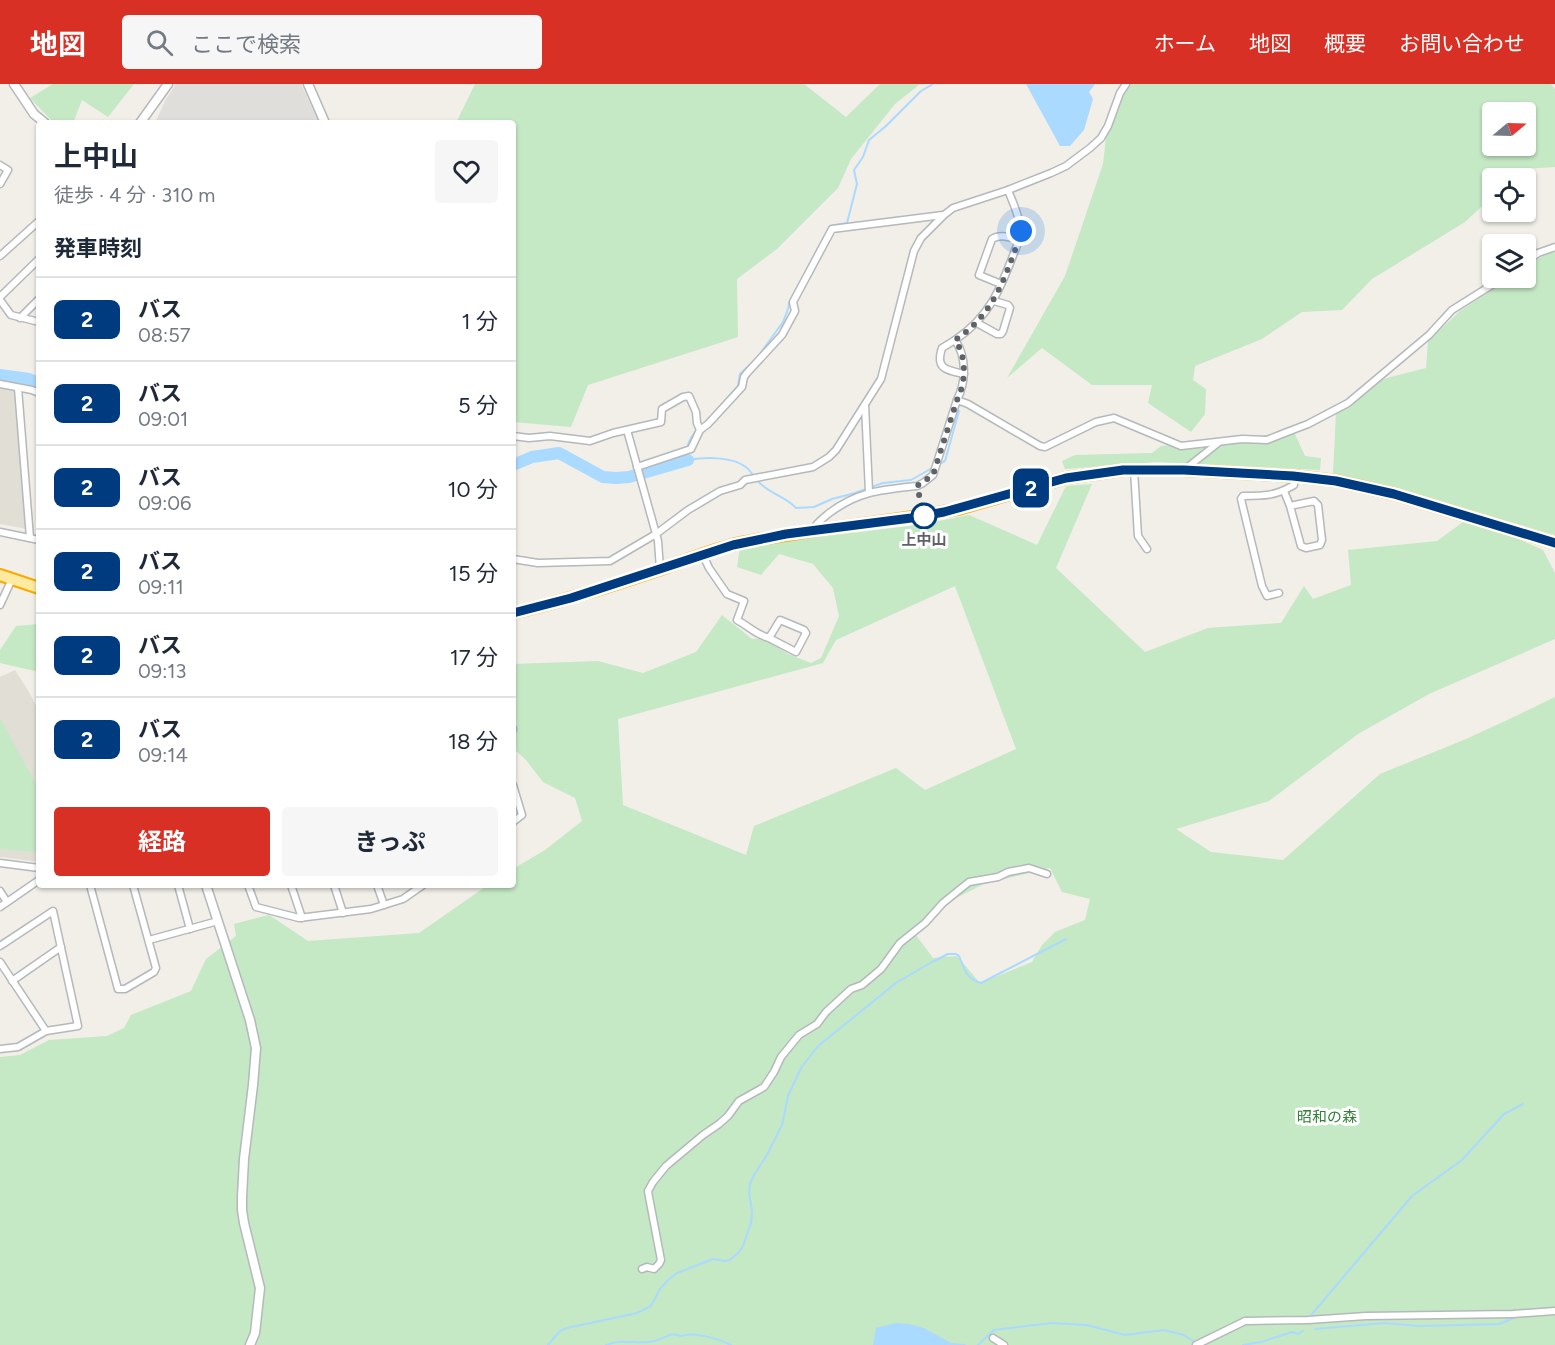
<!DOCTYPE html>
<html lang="ja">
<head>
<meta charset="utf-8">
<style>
	:root { --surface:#fff; --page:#f6f6f7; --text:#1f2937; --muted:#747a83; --line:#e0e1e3; --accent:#d93025 }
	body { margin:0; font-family:Figtree,"Noto Sans JP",sans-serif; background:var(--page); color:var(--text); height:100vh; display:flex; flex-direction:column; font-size:22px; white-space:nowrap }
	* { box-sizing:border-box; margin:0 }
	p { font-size:20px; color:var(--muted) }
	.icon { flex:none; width:33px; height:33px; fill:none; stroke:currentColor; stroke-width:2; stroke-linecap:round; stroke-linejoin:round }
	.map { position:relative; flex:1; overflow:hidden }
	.panel { position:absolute; left:36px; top:36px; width:480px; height:768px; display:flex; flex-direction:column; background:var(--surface); border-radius:6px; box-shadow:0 2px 4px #0004 }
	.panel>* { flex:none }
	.badge { padding:0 12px; border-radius:9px; font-size:21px; line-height:39px }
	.needle { width:39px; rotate:71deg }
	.tools { position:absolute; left:1482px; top:18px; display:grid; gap:12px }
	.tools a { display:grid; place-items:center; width:54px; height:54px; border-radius:6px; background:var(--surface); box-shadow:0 2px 4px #0004; font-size:30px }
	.you { position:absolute; width:30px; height:30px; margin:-15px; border:4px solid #fff; border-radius:50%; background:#1a73e8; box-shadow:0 0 0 9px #1a73e833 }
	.map>.badge { position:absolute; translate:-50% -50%; box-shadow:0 0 0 3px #fff }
	h2 { padding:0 18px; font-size:22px; line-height:54px }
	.round { display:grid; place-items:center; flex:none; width:63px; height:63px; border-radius:6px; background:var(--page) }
	.overview { display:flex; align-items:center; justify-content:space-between; height:102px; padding:0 18px }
	h1 { font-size:28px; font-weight:700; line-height:45px }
	.cta { display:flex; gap:12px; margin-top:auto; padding:12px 18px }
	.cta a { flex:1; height:69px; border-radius:6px; background:var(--accent); color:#fff; font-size:24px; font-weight:700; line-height:69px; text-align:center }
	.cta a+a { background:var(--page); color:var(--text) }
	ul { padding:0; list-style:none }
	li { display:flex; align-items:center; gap:18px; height:84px; padding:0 18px; border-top:2px solid var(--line) }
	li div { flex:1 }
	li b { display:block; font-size:22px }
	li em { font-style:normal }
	li .badge { min-width:66px; font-weight:700; text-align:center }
	header { display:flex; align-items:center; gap:36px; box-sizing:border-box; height:84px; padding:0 30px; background:var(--accent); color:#fff }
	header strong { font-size:28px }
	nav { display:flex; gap:33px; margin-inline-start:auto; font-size:21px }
	.search { width:420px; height:54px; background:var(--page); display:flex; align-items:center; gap:15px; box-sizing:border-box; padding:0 21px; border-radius:6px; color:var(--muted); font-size:22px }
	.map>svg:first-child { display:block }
	.industrial { fill:#e0deda }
	.education { fill:#e1ded6 }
	.green { fill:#c5e8c5; fill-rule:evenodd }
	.water { fill:#aadaff }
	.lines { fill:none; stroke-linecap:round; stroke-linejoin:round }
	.stream { stroke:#aadaff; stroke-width:2 }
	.river { stroke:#aadaff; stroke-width:12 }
	.minor-casing { stroke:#b5b8bc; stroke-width:9 }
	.tertiary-casing { stroke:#b5b8bc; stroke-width:11 }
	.trunk-casing { stroke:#f9ab00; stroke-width:14 }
	.minor { stroke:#fff; stroke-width:6 }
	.tertiary { stroke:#fff; stroke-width:8 }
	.trunk { stroke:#feeaa1; stroke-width:10 }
	.line-casing { stroke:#fff; stroke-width:14 }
	.line { stroke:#003b80; stroke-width:9 }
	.walk { stroke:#5f6368; stroke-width:6; stroke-dasharray:0 10.8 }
	.stop-dot { fill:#fff; stroke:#003b80; stroke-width:3 }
	.labels { text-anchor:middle; stroke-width:6; stroke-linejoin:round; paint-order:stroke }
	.stop-label { font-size:15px; font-weight:bold; fill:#5f6368; stroke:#fff }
	.park-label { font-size:15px; fill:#348238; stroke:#fff }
</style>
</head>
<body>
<header>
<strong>地図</strong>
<div class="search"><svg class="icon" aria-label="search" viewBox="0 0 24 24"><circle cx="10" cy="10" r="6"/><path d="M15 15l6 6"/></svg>ここで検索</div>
<nav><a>ホーム</a><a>地図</a><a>概要</a><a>お問い合わせ</a></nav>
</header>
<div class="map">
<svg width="1555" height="1261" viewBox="0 0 1555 1261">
	<rect width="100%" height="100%" fill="#f1efe8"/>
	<path class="industrial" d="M176,0h125l18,39h-164l11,-24z"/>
	<g class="education">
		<path d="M0,303l16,3 11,139 -27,-5z"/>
		<path d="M15,586l14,22 10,20v150l-39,-5v-180z"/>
	</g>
	<g class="green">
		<path d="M53,0h81l-26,33 -26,-17 -9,23h-19l-24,-25z"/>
		<path d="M475,0h329l42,33 34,-33h40l-25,20 -44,55 -13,29 -61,61 -40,30 1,58 -150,48 -17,42 -58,-5v-299h-57z"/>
		<path d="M1130,0h421l4,5v78l-31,2 -11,9h-21v19l-27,25 -93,57 -30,31 -40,2 -40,27 -67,27 -2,14 13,9 -1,25 -14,18 -43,-29 4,-18h-60l-50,-37 -35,30 58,-102 38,-112 3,-26 17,-45zM1492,28h34v34h-34z"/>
		<path d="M1555,168v283l-127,-37 -95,-24 3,-62 47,-33 43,-11 2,-27 32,-30 50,-33h16v-11l19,-13z"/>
		<path d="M1294,348l11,24 16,2 -1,12 -163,-8 -92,7 -3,-8 13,-6 77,-2 9,-7z"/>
		<path d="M1092,400l-36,84 89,84 63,-24 73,-5 23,-37 9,13 38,-14 -3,-35 89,-9 33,-24 73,33 12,23v66l-126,55 -71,40 -89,67 -93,28 35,23 72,8 97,-86 86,-35 52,-24 37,-18v648h-1555v-288l20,-2 29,-15 58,-4 17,-8 7,-13 60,-24 15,-32 30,-23 -2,-12 35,-9 39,26 111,-8 69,-48h25v-16l32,-19 37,-29 -7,-23 -32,-16 -17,-22 -13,-12v-84l85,-3 45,12 53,-21 26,-37 30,24 12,-1 24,16 23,9 10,-5 18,-42 -6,-28 -20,-24 -34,-10 -18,21 -24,-8 3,-20 184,-23 45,-9 68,30 29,-59zM955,502l61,163 -91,41 -29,-22 -142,58 -8,29 -123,-50 -5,-86 205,-56 13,-23zM1050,784l12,24 28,7 -5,21 -30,12 -13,13 -10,17 -52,21 -23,-27 -24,2 -18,-24 31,-31 38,-19z"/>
		<path d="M39,540v48l-39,-9v-13l16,-24z"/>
		<path d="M0,634l39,72v62l-39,-3z"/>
	</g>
	<g class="water">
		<path d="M1026,0h69l-6,8 4,7 -9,31 -14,16h-10z"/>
		<path d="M895,1239l14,1 15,4 27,15 14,1 1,1h-93l3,-17z"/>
	</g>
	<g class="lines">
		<g class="stream">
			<path d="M724,318l14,-16 2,-12 17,-16 26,-36 5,-13 1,-6 41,-77 17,-3 10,-39 -3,-14 9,-13 6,-17 17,-14 35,-35 12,-7"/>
			<path d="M709,336c-9,4 -22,20 -22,30 0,4 1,7 1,10 17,-3 45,-4 59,8 5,4 9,13 15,17 11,10 24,12 34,23l18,-1 18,-8 23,-6 28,-10 28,-3 23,-13"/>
			<path d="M939,380l6,-3 14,-50"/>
			<path d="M1312,1230l100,-118 50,-36 42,-46 19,-10"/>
			<path d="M1315,1245l69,-6 35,3 80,-2 15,-6"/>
			<path d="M548,1261l12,-14 7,-3 70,-15 14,-7 9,-17 8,-9 9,-7 36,-14 12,2 5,-1 8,-7 5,-7 8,-23 1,-12 -3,-18 1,-9 4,-9 13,-20 15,-30 6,-29 13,-28 17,-22 78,-63 36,-21 16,-8h8l3,2c5,12 8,24 22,27l85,-44"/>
			<path d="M606,1261c20,-7 30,0 48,-4 11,-2 16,-10 27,-5 13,-5 38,3 50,9"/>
			<path d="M978,1261l16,-15 58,-7 35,2 38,10 39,-5 20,5 12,8"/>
			<path d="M1243,1261l18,-3 31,-10 6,2 5,-3"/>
		</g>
		<g class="river">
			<path d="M0,291l29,4 10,4"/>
			<path d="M513,381l19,-8 27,-4 44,24 13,1 13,-1 59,-17"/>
		</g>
		<g class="minor-casing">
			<g id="minor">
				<path d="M0,81l8,5 -8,14"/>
				<path d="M0,172l39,-35"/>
				<path d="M1526,178l12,-9 17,-6"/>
				<path d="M1001,200l-22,-9 13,-36c8,-5 18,-2 27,1"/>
				<path d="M0,213l39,-38"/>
				<path d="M0,216l11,15 28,7"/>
				<path d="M20,234l19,-19"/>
				<path d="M977,239l20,11h4l2,-3 7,-23 -2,-3 -14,-4"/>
				<path d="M955,256l-13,8c-7,21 4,22 22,26"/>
				<path d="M0,300l32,6 7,3"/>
				<path d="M18,304l12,150"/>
				<path d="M957,316l11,4 72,42 5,1 51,-25 18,-4 67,28 61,-7 25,1 15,-6 26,-10 40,-21 81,-68 23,-25 51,-32"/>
				<path d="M865,321l4,87"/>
				<path d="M627,346l31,111 2,28"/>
				<path d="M513,352l16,2 21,-2 40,5 23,-8 48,-11 1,-13 21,-12 6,-1 7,16 1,11 3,7 8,-6 34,-37 2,-10 3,-4 35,-38 13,-24 -2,-9 39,-73 111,-14"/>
				<path d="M637,383l54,-18 9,-19"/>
				<path d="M1134,386l4,66 9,13"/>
				<path d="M1184,386l34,-27"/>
				<path d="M1284,407l6,15 11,40 5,2 14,-3 2,-5 -4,-35 -4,-4 -24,5"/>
				<path d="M812,447c4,-8 10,-12 16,-17 30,-23 53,-24 89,-28l6,-3 10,-8 24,-75c9,-18 10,-43 -2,-60 39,-26 48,-59 64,-100 4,-18 -5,-34 -11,-50"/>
				<path d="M0,448l39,8"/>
				<path d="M703,471l6,13 18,26 17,7 -7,19c13,7 18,14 32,18l11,-18 24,10 2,3 -10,19 -27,-14"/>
				<path d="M513,475l25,4 72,-2 46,-27 32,-24 32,-19 20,-6 5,-5 68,-13 16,-10 7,-7 45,-71 33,-128 7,-13 23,-23 9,-7 55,-18 43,-17 15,-7 24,-18 11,-10 7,-12 12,-33 6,-9"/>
				<path d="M1279,509l-12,3 -5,-10 -21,-87 2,-3c21,0 32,0 51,-11v-9"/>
				<path d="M0,521l12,-26"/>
				<path d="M513,645v1"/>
				<path d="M513,701l9,30 -9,7"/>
				<path d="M0,779l39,5"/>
				<path d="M90,801l28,104h7l29,-17 2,-4 -23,-83"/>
				<path d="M178,801l12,44"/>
				<path d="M248,801l8,22 43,11 72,-9 32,-10 20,-14"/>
				<path d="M291,801l11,33"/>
				<path d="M334,801l9,28"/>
				<path d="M377,801l7,20"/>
				<path d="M0,807l7,11"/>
				<path d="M0,823l39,-27"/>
				<path d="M149,856l69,-19"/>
				<path d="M0,862l53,-35 25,115 -32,5 -28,16 -18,2"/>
				<path d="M0,878l46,69"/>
				<path d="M12,897l49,-34"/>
				<path d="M642,1185l5,-2 7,2 5,-5 2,-4 -12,-63 -1,-6 5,-9 13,-16 37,-31 16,-11 9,-8 11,-15 25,-14 10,-15 7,-15 18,-22 18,-11 9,-12 25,-23 11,-4 19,-16 19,-26 25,-20 18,-20 16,-13 10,-8 29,-5 10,-5 21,-4 18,6"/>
				<path d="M993,1254l11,7"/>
				<path d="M1196,1261l49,-24 63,-1 58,-4 147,-2 42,-3"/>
			</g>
		</g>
		<g class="tertiary-casing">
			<g id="tertiary">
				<path d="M14,0l20,30 11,9"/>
				<path d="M308,0l17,39"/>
				<path d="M140,39l28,-39"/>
				<path d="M206,801l44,135 6,28 -3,37 -9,74 -2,38v13l2,13 16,65 -5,45 -5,12"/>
			</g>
		</g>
		<g class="trunk-casing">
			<g id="trunk">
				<path d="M0,491l39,13"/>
				<path d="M513,529c52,-12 103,-29 154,-46 22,-8 46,-17 69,-23 74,-16 149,-20 222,-35l108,-31 57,-8h61l110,6 43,5 57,13 161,49"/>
			</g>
		</g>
		<use href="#minor" class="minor"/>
		<use href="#tertiary" class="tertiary"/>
		<use href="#trunk" class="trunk"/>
	</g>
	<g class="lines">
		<g class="line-casing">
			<path id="line" d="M513,529l58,-15 162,-53 53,-11 125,-16 33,-6 122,-34 57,-8h61l109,6 43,5 58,13 161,49"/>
		</g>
		<use href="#line" class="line"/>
		<path class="walk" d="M924,432l-7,-30 16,-11 24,-75c9,-18 10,-43 -2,-60 39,-26 48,-59 64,-100l2,-9"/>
	</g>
	<circle class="stop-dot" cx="924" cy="432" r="12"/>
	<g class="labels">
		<g class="stop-label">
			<text x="924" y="461">上中山</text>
		</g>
		<g class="park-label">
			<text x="1327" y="1038">昭和の森</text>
		</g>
	</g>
</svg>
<div class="tools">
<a><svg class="needle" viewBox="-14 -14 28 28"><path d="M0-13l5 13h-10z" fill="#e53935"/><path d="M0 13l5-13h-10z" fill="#747a83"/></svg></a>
<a><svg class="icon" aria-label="locate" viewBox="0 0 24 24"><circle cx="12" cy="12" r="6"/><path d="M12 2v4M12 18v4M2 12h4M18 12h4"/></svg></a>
<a><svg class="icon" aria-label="layers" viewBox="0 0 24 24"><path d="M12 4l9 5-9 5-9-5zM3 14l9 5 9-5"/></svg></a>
</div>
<div class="you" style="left:1021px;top:147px"></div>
<b class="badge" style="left:1031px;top:404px;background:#003b80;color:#fff">2</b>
<section class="panel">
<div class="overview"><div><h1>上中山</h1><p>徒歩 · 4 分 · 310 m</p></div><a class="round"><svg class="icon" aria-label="heart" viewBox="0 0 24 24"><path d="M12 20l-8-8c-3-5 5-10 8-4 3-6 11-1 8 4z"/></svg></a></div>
<h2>発車時刻</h2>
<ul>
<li><span class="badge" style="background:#003b80;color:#fff">2</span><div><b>バス</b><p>08:57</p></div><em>1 分</em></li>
<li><span class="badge" style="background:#003b80;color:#fff">2</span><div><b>バス</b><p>09:01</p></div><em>5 分</em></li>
<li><span class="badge" style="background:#003b80;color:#fff">2</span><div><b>バス</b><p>09:06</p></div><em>10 分</em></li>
<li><span class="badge" style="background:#003b80;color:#fff">2</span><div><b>バス</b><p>09:11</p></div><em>15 分</em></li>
<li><span class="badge" style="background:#003b80;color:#fff">2</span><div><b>バス</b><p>09:13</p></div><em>17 分</em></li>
<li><span class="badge" style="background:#003b80;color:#fff">2</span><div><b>バス</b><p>09:14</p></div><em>18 分</em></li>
</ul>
<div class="cta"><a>経路</a><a>きっぷ</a></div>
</section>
</div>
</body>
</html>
